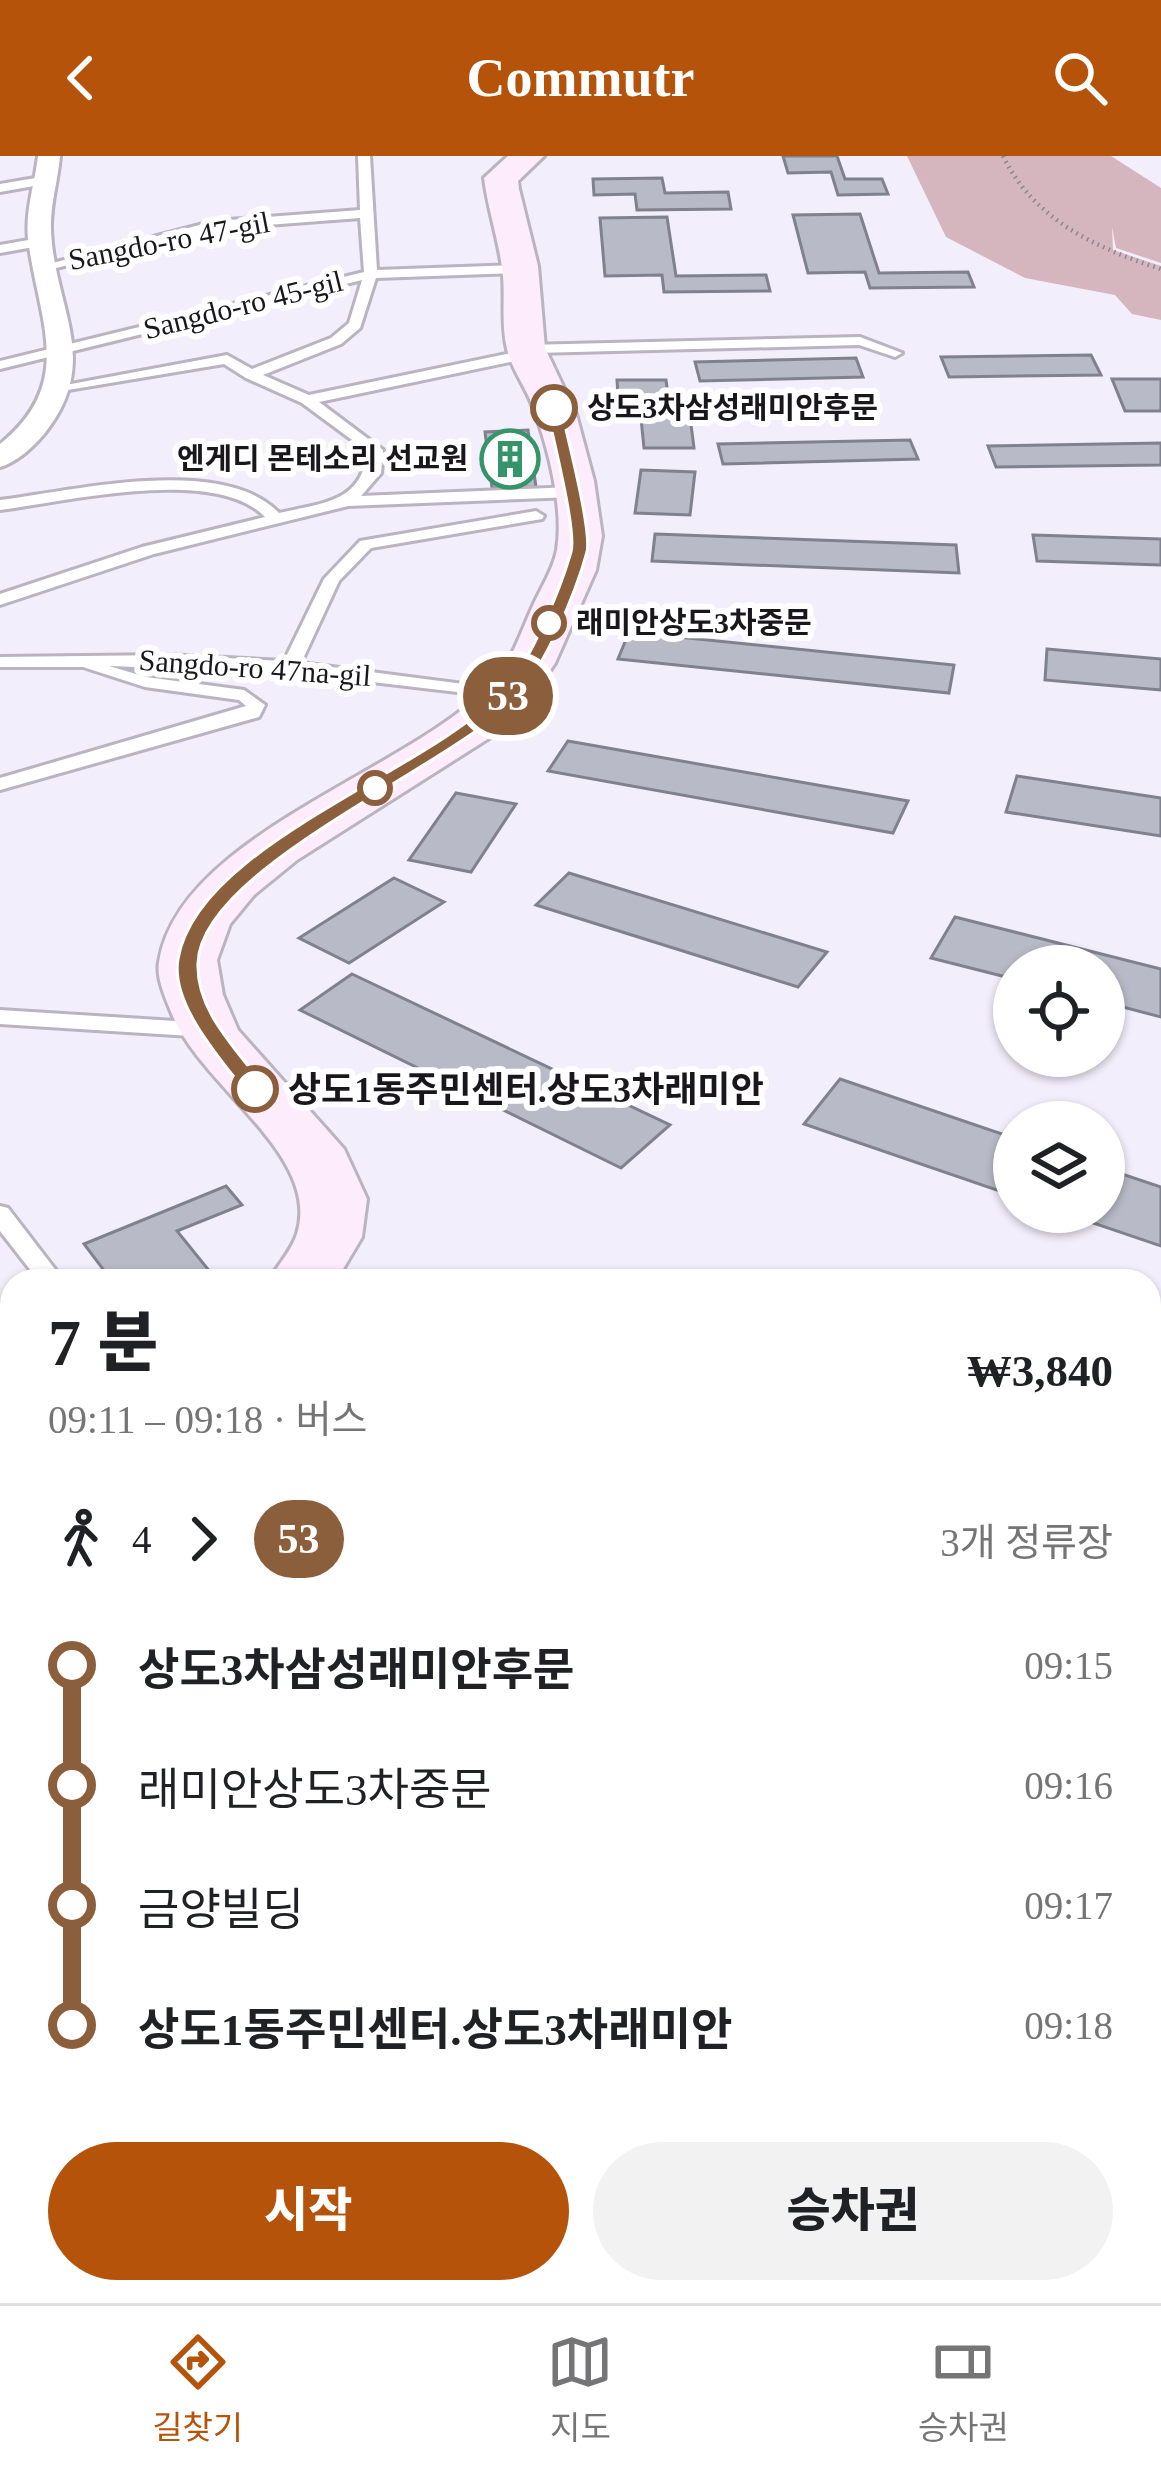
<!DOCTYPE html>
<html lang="ko">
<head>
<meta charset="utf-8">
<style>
	:root { --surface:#fff; --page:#f2f2f2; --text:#202124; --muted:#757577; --line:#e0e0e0; --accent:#b45309 }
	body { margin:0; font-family:"Times New Roman","Noto Sans KR",serif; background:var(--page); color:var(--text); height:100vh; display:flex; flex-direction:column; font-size:45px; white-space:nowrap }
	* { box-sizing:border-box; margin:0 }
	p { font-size:39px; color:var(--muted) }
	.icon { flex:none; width:66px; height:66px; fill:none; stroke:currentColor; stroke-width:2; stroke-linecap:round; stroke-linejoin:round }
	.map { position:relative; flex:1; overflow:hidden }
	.side { position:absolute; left:0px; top:1113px; width:1161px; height:1035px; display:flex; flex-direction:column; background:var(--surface); border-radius:36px 36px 0 0; box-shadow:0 3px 9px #0004 }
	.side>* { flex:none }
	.badge { padding:0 24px; border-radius:39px; font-size:42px; line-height:78px }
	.fabs { position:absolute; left:993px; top:789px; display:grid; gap:24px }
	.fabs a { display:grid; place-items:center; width:132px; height:132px; border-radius:50%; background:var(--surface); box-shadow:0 3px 9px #0004; font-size:60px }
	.map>.badge { position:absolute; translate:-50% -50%; box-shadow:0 0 0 6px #fff }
	.legs { display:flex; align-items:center; gap:18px; height:132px; padding:0 48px; font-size:39px }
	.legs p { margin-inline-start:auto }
	.head { display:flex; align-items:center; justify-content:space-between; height:204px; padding:0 48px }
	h1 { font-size:66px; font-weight:800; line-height:90px }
	.primary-button { display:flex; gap:24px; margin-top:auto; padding:24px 48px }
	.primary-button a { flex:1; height:138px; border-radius:72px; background:var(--accent); color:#fff; font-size:48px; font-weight:800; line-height:138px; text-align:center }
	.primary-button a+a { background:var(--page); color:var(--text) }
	ul { padding:0 48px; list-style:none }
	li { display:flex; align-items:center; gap:42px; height:120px; font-size:45px }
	li i { display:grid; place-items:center; width:18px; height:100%; margin:0 15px; background:currentColor }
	li i::after { content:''; width:30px; height:30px; margin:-15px; border:9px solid; border-radius:50%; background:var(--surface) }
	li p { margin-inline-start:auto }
	li:first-child i { background:linear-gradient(#0000 50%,currentColor 0) }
	li:last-child i { background:linear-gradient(currentColor 50%,#0000 0) }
	header { display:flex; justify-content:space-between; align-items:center; height:156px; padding:0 48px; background:var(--accent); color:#fff; font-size:54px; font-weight:800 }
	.menu { display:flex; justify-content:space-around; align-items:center; height:168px; border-top:3px solid var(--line); background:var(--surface); font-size:33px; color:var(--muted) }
	.menu a { display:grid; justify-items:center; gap:6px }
	.menu .current { color:var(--accent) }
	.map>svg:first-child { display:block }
	.built { fill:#e8e0f4 }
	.green { fill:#d5b5be }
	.building { fill:#b8bbc7; stroke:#7f828e; stroke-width:3 }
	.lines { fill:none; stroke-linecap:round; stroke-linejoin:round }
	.lane-casing { stroke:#b9b4c0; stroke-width:6 }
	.street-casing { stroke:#b9b4c0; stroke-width:6 }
	.secondary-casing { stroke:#b9b4c0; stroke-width:6 }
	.primary-casing { stroke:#ab84a6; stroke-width:6 }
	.path-far1 { stroke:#8a8790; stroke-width:4.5; stroke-dasharray:1.5 4.5; stroke-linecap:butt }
	.path { stroke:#8a8790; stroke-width:10; stroke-dasharray:4.5 12; stroke-linecap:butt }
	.lane { fill:#fff; fill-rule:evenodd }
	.street { fill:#fff; fill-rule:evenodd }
	.secondary { fill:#fdecfb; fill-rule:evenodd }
	.primary { fill:#fbd9f7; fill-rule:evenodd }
	.line-1 { fill:#8b5e3c; stroke:#fff; stroke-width:3 }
	.stop-1-dot { fill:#fff; stroke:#8b5e3c; stroke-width:6 }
	.labels { text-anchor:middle; stroke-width:12; stroke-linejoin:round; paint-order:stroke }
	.far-street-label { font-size:30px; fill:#19171c; stroke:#fefefe }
	.far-stop-label { font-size:30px; font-weight:bold; fill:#19171c; stroke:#fefefe; text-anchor:start }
	.far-poi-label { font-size:30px; font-weight:bold; fill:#19171c; stroke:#fefefe; text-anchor:end }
	.stop-label { font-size:36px; font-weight:bold; fill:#19171c; stroke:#fefefe; text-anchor:start }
</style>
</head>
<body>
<header><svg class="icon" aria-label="back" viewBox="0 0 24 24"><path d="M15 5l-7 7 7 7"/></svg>Commutr<svg class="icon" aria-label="search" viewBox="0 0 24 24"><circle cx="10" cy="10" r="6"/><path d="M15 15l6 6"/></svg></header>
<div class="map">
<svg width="1161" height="2147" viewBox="0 0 1161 2147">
	<rect width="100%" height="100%" fill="#f3eefb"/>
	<path class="built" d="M1149,1946h12v201h-737l-7,-11h732z"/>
	<path class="green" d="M907,0h204l50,32v75l-45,-15 -4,-21 1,23 48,16v54l-29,-6 -17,-19 -90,-17 -79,-41z"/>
	<g class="building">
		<path d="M783,0h54l8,23h37l6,15 -50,1 -7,-23 -43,1z"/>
		<path d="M662,22l3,15 63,-1 3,17 -94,1 -2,-16 -41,1 -1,-16z"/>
		<path d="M860,58l19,59 89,-1 6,15 -104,1 -5,-16 -57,1 -15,-58z"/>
		<path d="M667,61l9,59 90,-1 4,16 -106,1 -2,-17 -57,1 -5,-58z"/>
		<path d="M1091,199l10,20 -152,2 -8,-20z"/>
		<path d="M856,202l7,19 -163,4 -5,-19z"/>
		<path d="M1112,223h49v32h-36z"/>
		<path d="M617,224h49l4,29h19l5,39h-50l-4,-39h-21z"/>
		<path d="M528,274l8,57 -44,1 -7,-56z"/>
		<path d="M910,284l8,19 -195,5 -5,-20z"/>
		<path d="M1161,287v22l-165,2 -8,-21z"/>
		<path d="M641,314l54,2 -5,43 -55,-2z"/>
		<path d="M655,378l301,11 3,28 -307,-12z"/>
		<path d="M1033,379l128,4v26l-124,-4z"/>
		<path d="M629,476l325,33 -5,28 -331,-34z"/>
		<path d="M1047,493l114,10v31l-116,-10z"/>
		<path d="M568,585l340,60 -15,32 -345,-62z"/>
		<path d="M1017,620l144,22v38l-155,-24z"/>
		<path d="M456,637l60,11 -45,68 -62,-12z"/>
		<path d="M569,717l258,79 -29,35 -262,-82z"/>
		<path d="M394,722l50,24 -95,61 -50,-25z"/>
		<path d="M955,761l206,52v48l-57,-15v-36h-90v13l-83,-21z"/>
		<path d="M352,818l318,151 -49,43 -321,-158z"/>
		<path d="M840,923l174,59v58l-210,-72z"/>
		<path d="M1104,1012l57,19v59l-100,-34h43z"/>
		<path d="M226,1030l16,19 -65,26 34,42 -19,8h-80l-28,-37z"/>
		<path d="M12,1373v79h-1l-11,-18v-55z"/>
		<path d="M1149,1404l12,6v84l-12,-6z"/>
		<path d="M1149,2067l12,1v79h-379v-11h367z"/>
	</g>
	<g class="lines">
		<g class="lane-casing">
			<g id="lane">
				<path d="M358,0h12l7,114 143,-5 7,4 -7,4 -144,5 -16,50 -19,16 -78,31 46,20 212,-44v-5l5,-1 334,-8 42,16 -7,4 -36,-12 -324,8 -6,5 -210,44 64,48 -2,23 -20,23 211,-9 8,5 -8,5 -224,9 -194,48 -154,51v-11l142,-47 123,-30c-50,-52 -200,-15 -265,-7v-10c73,-9 223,-46 279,13 42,-10 84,-10 88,-62l-65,-48 -56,-25 -22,-14 -162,27 -7,-4 172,-32 25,14 79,-31 18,-15 13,-43 -362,89v-8l364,-89 -4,-54 -145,11 -167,41 -7,-4 174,-45 145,-11z"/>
				<path d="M47,20l4,7 -51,9v-8z"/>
				<path d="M40,82l6,4 -1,3 -45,8v-8z"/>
				<path d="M536,355l8,5 -2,3 -171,29 -32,33 -38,82 209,27 9,5 -3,4 -220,-26 -187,-7 37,11 98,13 21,15 -6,12 -259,73v-12l246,-72 -7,-6 -94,-13 -62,-20h-83v-10l167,-2 117,6 40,-82 36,-38z"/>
				<path d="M0,854l207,13 11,7 -11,7 -207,-13z"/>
				<path d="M0,1050l8,2 56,73h-25l-39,-50z"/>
			</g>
		</g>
		<g class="street-casing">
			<g id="street">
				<path d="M38,0h22c-2,25 -10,49 -9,74 3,78 52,131 -7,204 -11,13 -27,28 -44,33v-23c77,-62 38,-124 28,-205 -3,-28 7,-56 10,-83z"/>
				<path d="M12,1663v50l-12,3v-50z"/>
				<rect x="1149" y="1669" width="12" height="50"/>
			</g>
		</g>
		<g class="secondary-casing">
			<g id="secondary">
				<path d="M508,0h36l-26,25 1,8 19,77 7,82 31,66 18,67 8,55 -6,34 -41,93 -28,41 -33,31 -197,125 -43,35 -24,29 -13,36 6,35 15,35 106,119 23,50 -5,38 -26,44h-68c9,-14 24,-31 29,-47 25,-79 -96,-147 -125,-220 -6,-15 -16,-36 -13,-52 20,-128 255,-192 335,-281 18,-20 27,-49 38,-73 8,-19 21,-37 25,-58 7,-42 -9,-104 -24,-143 -7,-20 -21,-37 -26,-58 -6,-24 -2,-49 -4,-73 -3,-33 -15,-65 -19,-98z"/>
				<path d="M12,1261v55l-12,4v-55z"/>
			</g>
		</g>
		<g class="primary-casing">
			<g id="primary">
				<path d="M0,1708l12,4v93l-12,-5z"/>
				<path d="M0,1959l12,5v110l-12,-4z"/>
				<path d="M21,2136h100l5,11h-101z"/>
				<path d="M181,2136h101l5,11h-102z"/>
			</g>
		</g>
		<path class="path-far1" d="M1003,0c31,64 93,92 158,113"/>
		<path class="path" d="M1149,2030l12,5"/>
		<use href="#lane" class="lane"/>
		<use href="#street" class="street"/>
		<use href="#secondary" class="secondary"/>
		<use href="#primary" class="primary"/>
	</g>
	<path class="line-1" d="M554,248l7,4c6,28 31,122 26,144 -11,41 -43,117 -72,147 -66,69 -314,169 -317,264 -2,50 41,88 68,126l-3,5h-16c-25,-34 -77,-89 -69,-135 19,-114 248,-186 325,-268 27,-28 57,-101 68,-139 6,-22 -19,-116 -24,-144z"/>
	<defs>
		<g id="building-ring" transform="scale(3)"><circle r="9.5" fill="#fefefe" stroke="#36946b" stroke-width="1.5"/><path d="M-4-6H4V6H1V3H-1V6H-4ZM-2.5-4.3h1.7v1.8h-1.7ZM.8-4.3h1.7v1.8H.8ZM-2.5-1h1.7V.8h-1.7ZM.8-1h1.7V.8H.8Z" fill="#36946b"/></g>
	</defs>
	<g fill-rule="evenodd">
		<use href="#building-ring" x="510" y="303"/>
	</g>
	<g class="stop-1-dot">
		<circle cx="554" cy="252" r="21"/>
		<circle cx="549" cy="467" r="15"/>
		<circle cx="375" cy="632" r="15"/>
		<circle cx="255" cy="933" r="21"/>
	</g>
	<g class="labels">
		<g class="far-street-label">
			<text transform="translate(169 85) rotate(-11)" y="10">Sangdo-ro 47-gil</text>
			<text transform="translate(243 149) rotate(-14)" y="10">Sangdo-ro 45-gil</text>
			<text transform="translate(255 512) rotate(4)" y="10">Sangdo-ro 47na-gil</text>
		</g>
		<g class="far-stop-label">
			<text x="587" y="262">상도3차삼성래미안후문</text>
			<text x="576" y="477">래미안상도3차중문</text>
		</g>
		<g class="far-poi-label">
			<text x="468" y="313">엔게디 몬테소리 선교원</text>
		</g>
		<g class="stop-label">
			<text x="288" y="946">상도1동주민센터.상도3차래미안</text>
		</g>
	</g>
</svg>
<div class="fabs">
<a><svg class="icon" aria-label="locate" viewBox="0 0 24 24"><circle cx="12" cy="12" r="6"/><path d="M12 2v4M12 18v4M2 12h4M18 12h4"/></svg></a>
<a><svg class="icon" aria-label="layers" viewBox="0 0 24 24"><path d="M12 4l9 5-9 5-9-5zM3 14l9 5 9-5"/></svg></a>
</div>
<b class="badge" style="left:508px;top:540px;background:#8b5e3c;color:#fff">53</b>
<section class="side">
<div class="head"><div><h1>7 분</h1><p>09:11 – 09:18 · 버스</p></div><b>₩3,840</b></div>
<div class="legs"><svg class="icon" aria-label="walk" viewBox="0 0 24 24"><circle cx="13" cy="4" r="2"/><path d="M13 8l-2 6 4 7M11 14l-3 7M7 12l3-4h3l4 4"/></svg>4<svg class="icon" aria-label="forward" viewBox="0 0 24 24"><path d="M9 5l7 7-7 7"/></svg><b class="badge" style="background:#8b5e3c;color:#fff">53</b><p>3개 정류장</p></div>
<ul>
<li><i style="color:#8b5e3c"></i><b>상도3차삼성래미안후문</b><p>09:15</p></li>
<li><i style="color:#8b5e3c"></i><span>래미안상도3차중문</span><p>09:16</p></li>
<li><i style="color:#8b5e3c"></i><span>금양빌딩</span><p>09:17</p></li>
<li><i style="color:#8b5e3c"></i><b>상도1동주민센터.상도3차래미안</b><p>09:18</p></li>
</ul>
<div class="primary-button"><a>시작</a><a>승차권</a></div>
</section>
</div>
<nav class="menu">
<a class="current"><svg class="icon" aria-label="directions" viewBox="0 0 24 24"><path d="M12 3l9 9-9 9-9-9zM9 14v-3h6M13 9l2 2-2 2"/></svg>길찾기</a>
<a><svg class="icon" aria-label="map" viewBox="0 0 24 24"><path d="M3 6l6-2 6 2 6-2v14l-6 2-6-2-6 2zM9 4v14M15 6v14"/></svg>지도</a>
<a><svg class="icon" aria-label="tickets" viewBox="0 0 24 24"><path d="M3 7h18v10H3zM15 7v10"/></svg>승차권</a>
</nav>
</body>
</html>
